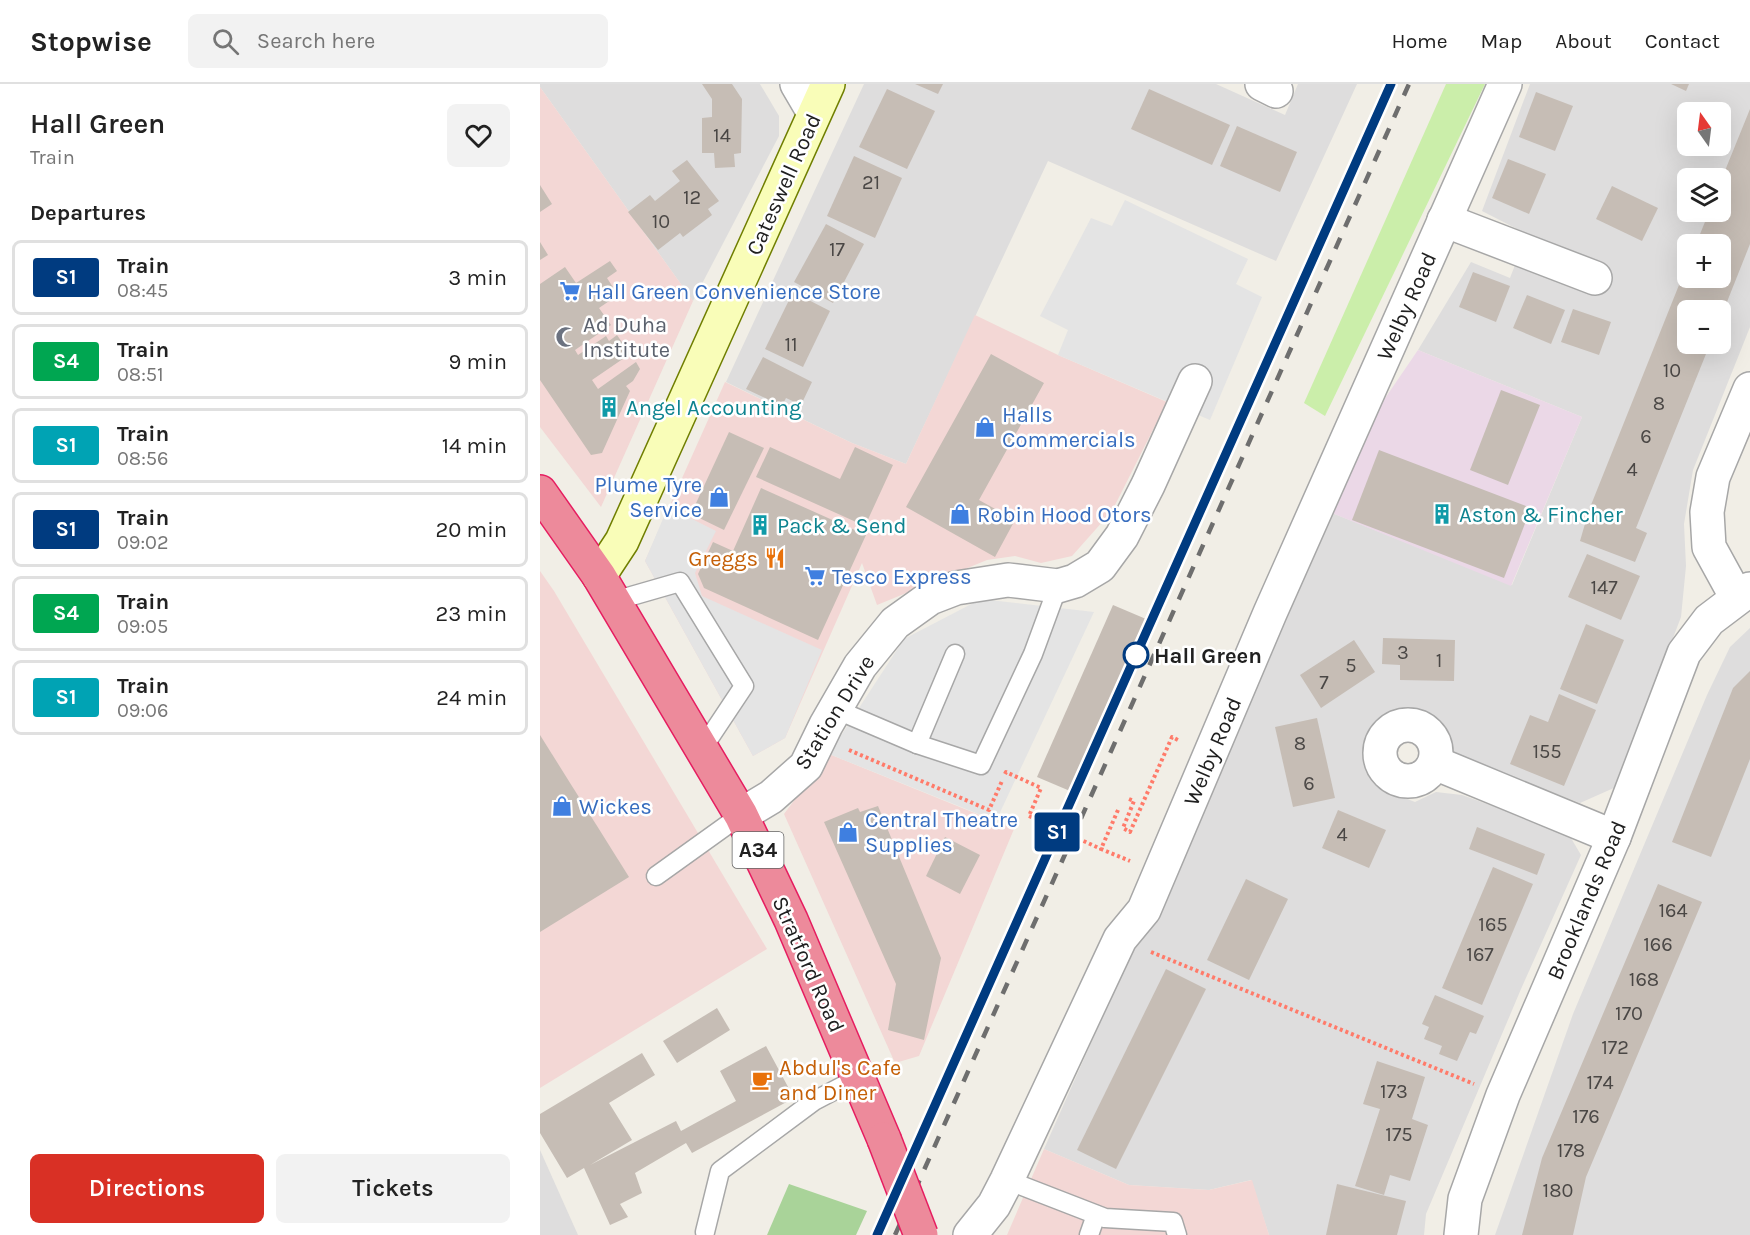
<!DOCTYPE html>
<html lang="en">
<head>
<meta charset="utf-8">
<style>
	:root { --surface:#fff; --page:#f2f2f2; --text:#222; --muted:#767676; --line:#e0e0e0; --accent:#d93025 }
	body { margin:0; font-family:Karla,sans-serif; background:var(--page); color:var(--text); height:100vh; display:flex; flex-direction:column; font-size:22px; white-space:nowrap }
	* { box-sizing:border-box; margin:0 }
	p { font-size:20px; color:var(--muted) }
	.icon { flex:none; width:33px; height:33px; fill:none; stroke:currentColor; stroke-width:2; stroke-linecap:round; stroke-linejoin:round }
	.map { position:relative; flex:1; overflow:hidden }
	.panel { display:flex; flex-direction:column; background:var(--surface); width:540px }
	.panel>* { flex:none }
	.badge { padding:0 12px; border-radius:4px; font-size:21px; line-height:39px }
	.needle { width:39px; rotate:346deg }
	.controls { position:absolute; left:1137px; top:18px; display:grid; gap:12px }
	.controls a { display:grid; place-items:center; width:54px; height:54px; border-radius:9px; background:var(--surface); box-shadow:0 6px 24px #0002; font-size:30px }
	.map>.badge { position:absolute; translate:-50% -50%; box-shadow:0 0 0 3px #fff }
	h2 { padding:0 30px; font-size:22px; line-height:54px }
	.round { display:grid; place-items:center; flex:none; width:63px; height:63px; border-radius:9px; background:var(--page) }
	.headline { display:flex; align-items:center; justify-content:space-between; height:102px; padding:0 30px }
	h1 { font-size:28px; font-weight:600; line-height:45px }
	.button { display:flex; gap:12px; margin-top:auto; padding:12px 30px }
	.button a { flex:1; height:69px; border-radius:9px; background:var(--accent); color:#fff; font-size:24px; font-weight:600; line-height:69px; text-align:center }
	.button a+a { background:var(--page); color:var(--text) }
	ul { padding:0; list-style:none }
	li { display:flex; align-items:center; gap:18px; height:75px; margin:0 12px 9px; padding:0 18px; border:3px solid var(--line); border-radius:9px }
	li div { flex:1 }
	li b { display:block; font-size:22px }
	li em { font-style:normal }
	li .badge { min-width:66px; font-weight:700; text-align:center }
	header { display:flex; align-items:center; gap:36px; box-sizing:border-box; height:84px; padding:0 30px; background:var(--surface); border-bottom:2px solid var(--line) }
	header strong { font-size:28px }
	nav { display:flex; gap:33px; margin-inline-start:auto; font-size:21px }
	.search { width:420px; height:54px; background:var(--page); display:flex; align-items:center; gap:15px; box-sizing:border-box; padding:0 21px; border-radius:9px; color:var(--muted); font-size:22px }
	main { display:flex; flex:1; min-height:0 }
	.map>svg:first-child { display:block }
	.residential { fill:#dedddd; fill-rule:evenodd }
	.commercial { fill:#f3d7d5 }
	.industrial { fill:#ebd8e7 }
	.grass { fill:#cbeeaa }
	.forest { fill:#a9d399 }
	.parking { fill:#e4e4e4 }
	.building { fill:#c6bdb5 }
	.lines { fill:none; stroke-linecap:round; stroke-linejoin:round }
	.lane-casing { stroke:#a7a7a7; stroke-width:21 }
	.street-casing { stroke:#a7a7a7; stroke-width:36 }
	.secondary-casing { stroke:#707f00; stroke-width:36 }
	.highway-casing { stroke:#e61d60; stroke-width:36 }
	.path { stroke:#ff7b6a; stroke-width:4; stroke-dasharray:3 3; stroke-linecap:butt }
	.lane { stroke:#fff; stroke-width:18 }
	.street { stroke:#fff; stroke-width:33 }
	.secondary { stroke:#f9fdb8; stroke-width:33 }
	.highway { stroke:#ed8a9b; stroke-width:33 }
	.rail { stroke:#6e6e6e; stroke-width:4.5; stroke-dasharray:12 12; stroke-linecap:butt }
	.highway-bridge-casing { stroke:#e61d60; stroke-width:36; stroke-linecap:butt }
	.path-bridge { stroke:#ff7b6a; stroke-width:4; stroke-dasharray:3 3; stroke-linecap:butt }
	.highway-bridge { stroke:#ed8a9b; stroke-width:33 }
	.line-casing { stroke:#fff; stroke-width:14 }
	.line { stroke:#003b80; stroke-width:9 }
	.stop-dot { fill:#fff; stroke:#003b80; stroke-width:3 }
	.labels { text-anchor:middle; stroke-width:5; stroke-linejoin:round; paint-order:stroke }
	.number-label { font-size:20px; fill:#4a4745 }
	.shield { fill:#fff; stroke:#636363; stroke-width:1.5 }
	.shield-label { font-size:21px; font-weight:bold; fill:#202020 }
	.street-label { font-size:22px; fill:#202020; stroke:#fff }
	.shop-label { font-size:22px; fill:#366cbe; stroke:#fff; text-anchor:start }
	.worship-label { font-size:22px; fill:#5b616d; stroke:#fff; text-anchor:start }
	.culture-label { font-size:22px; fill:#0d838f; stroke:#fff; text-anchor:start }
	.food-label { font-size:22px; fill:#c56008; stroke:#fff; text-anchor:end }
	.stop-label { font-size:22px; font-weight:bold; fill:#202020; stroke:#fff; text-anchor:start }
</style>
</head>
<body>
<header>
<strong>Stopwise</strong>
<div class="search"><svg class="icon" aria-label="search" viewBox="0 0 24 24"><circle cx="10" cy="10" r="6"/><path d="M15 15l6 6"/></svg>Search here</div>
<nav><a>Home</a><a>Map</a><a>About</a><a>Contact</a></nav>
</header>
<main>
<section class="panel">
<div class="headline"><div><h1>Hall Green</h1><p>Train</p></div><a class="round"><svg class="icon" aria-label="heart" viewBox="0 0 24 24"><path d="M12 20l-8-8c-3-5 5-10 8-4 3-6 11-1 8 4z"/></svg></a></div>
<h2>Departures</h2>
<ul>
<li><span class="badge" style="background:#003b80;color:#fff">S1</span><div><b>Train</b><p>08:45</p></div><em>3 min</em></li>
<li><span class="badge" style="background:#00a651;color:#fff">S4</span><div><b>Train</b><p>08:51</p></div><em>9 min</em></li>
<li><span class="badge" style="background:#00a3b4;color:#fff">S1</span><div><b>Train</b><p>08:56</p></div><em>14 min</em></li>
<li><span class="badge" style="background:#003b80;color:#fff">S1</span><div><b>Train</b><p>09:02</p></div><em>20 min</em></li>
<li><span class="badge" style="background:#00a651;color:#fff">S4</span><div><b>Train</b><p>09:05</p></div><em>23 min</em></li>
<li><span class="badge" style="background:#00a3b4;color:#fff">S1</span><div><b>Train</b><p>09:06</p></div><em>24 min</em></li>
</ul>
<div class="button"><a>Directions</a><a>Tickets</a></div>
</section>
<div class="map">
<svg width="1210" height="1151" viewBox="0 0 1210 1151">
	<rect width="100%" height="100%" fill="#f1eee6"/>
	<g class="residential">
		<path d="M0,0h220l19,32v20l-86,165 -153,-214z"/>
		<path d="M324,0h352l69,31 13,-31h59l-81,177 -228,-100 -142,303 -54,-21 -126,-61z"/>
		<path d="M990,0h220v243l-57,143 -9,54 2,42 -5,51 -65,170 -36,16 -125,-48 -18,-34 -27,-9 -30,7 -12,27 8,28 21,21 18,7 21,-10 26,3 106,38 13,22 -60,134 -95,225 -2,21h-155l-18,-55 -42,10 -80,-5 -85,-36 283,-638 185,74 70,-168 -164,-67 53,-88 39,16 17,-44 -45,-23zM1148,28h32v34h-32zM1148,94h32v34h-32zM1148,160h32v34h-32zM1148,226h32v34h-32z"/>
		<path d="M1210,544v607h-255l78,-221 134,-319 23,-48z"/>
		<path d="M0,1066l38,85h-38z"/>
	</g>
	<g class="commercial">
		<path d="M0,3l153,214 -92,206 -61,-80z"/>
		<path d="M435,231l83,40 109,47 -55,109 -40,45 -31,7 -26,-7 -28,4 -110,45 -15,-42 -77,175 -32,18 -108,-195 80,-179 127,61 54,21z"/>
		<path d="M0,487l14,20 213,358 -227,139z"/>
		<path d="M289,670l185,75 -95,227 -24,7 -111,-249z"/>
		<path d="M504,1065l85,36 80,5 43,-10 17,55h-262z"/>
	</g>
	<path class="industrial" d="M878,266l164,67 -71,169 -184,-75 48,-98z"/>
	<path class="grass" d="M906,0h39l-160,332 -21,-13z"/>
	<path class="forest" d="M249,1100l78,27 -11,24h-89z"/>
	<g class="parking">
		<path d="M585,116l123,59 -12,25 26,13 -52,123 -152,-65 10,-25 -28,-14 51,-98 21,8z"/>
		<path d="M128,423l48,24 -21,42 7,23 120,54 -37,88 -32,18 -108,-195z"/>
		<path d="M441,515l113,13 -98,209 -167,-67 75,-115z"/>
	</g>
	<g class="building">
		<path d="M162,0h30l10,15 -1,54 -7,1 1,13 -20,1 -1,-15h-12v-35l10,-1v-18z"/>
		<path d="M375,0h28l-5,10z"/>
		<path d="M1131,0h18l-3,7z"/>
		<path d="M347,5l48,22 -28,58 -48,-22z"/>
		<path d="M609,5l81,36 -18,40 -81,-36z"/>
		<path d="M996,8l37,14 -18,45 -36,-14z"/>
		<path d="M1210,25v135l-29,73 -1,-7h-32v34h22l-74,184 11,5 -12,29 -55,-21 9,-31 98,-245 1,13h32v-34h-24l13,-32h11v-29z"/>
		<path d="M697,42l60,26 -17,40 -60,-26z"/>
		<path d="M314,72l48,22 -27,60 -48,-22z"/>
		<path d="M968,75l38,15 -17,40 -37,-16z"/>
		<path d="M147,76l32,41 -11,8 4,6 -29,22 -3,-4 -22,17 -30,-38 22,-17 5,6 25,-20 -8,-10z"/>
		<path d="M0,101l12,19 -12,8z"/>
		<path d="M1072,102l46,22 -16,33 -46,-22z"/>
		<path d="M286,140l38,20 -31,59 -39,-21z"/>
		<path d="M0,158l8,13 -8,5z"/>
		<path d="M70,177l7,10 -10,7 11,17 -19,13 12,17 -36,25 3,5 28,-19 3,5 8,-6 13,19 -38,26 6,9 38,-27 4,7 -7,12 -7,5 4,5 -28,62 -11,2 -51,-75v-96l25,-17 11,16z"/>
		<path d="M933,188l37,14 -14,36 -37,-15z"/>
		<path d="M253,208l37,19 -27,56 -38,-18z"/>
		<path d="M987,211l38,15 -14,34 -38,-16z"/>
		<path d="M1033,225l38,13 -12,33 -38,-13z"/>
		<path d="M451,270l53,29 -65,117 36,20 -20,37 -89,-50z"/>
		<path d="M223,273l49,25 -11,23 -15,-7 -4,8 -36,-17z"/>
		<path d="M961,306l39,15 -32,80 -38,-15z"/>
		<path d="M189,348l35,16 -40,82 -33,-16z"/>
		<path d="M230,363l70,32 15,-32 38,18 -28,61 -109,-49z"/>
		<path d="M839,366l152,58 -27,70 -152,-58z"/>
		<path d="M221,404l105,47 -48,105 -114,-52 -6,-14 15,-32 20,9z"/>
		<path d="M1047,470l53,22 -19,44 -53,-23z"/>
		<path d="M573,521l33,14 -76,172 -33,-14z"/>
		<path d="M1046,540l38,16 -27,64 -37,-15z"/>
		<path d="M843,554l72,2 -1,41 -54,-1v-15l-18,-1z"/>
		<path d="M814,556l21,32 -54,36 -21,-33z"/>
		<path d="M1210,587v88l-39,98 -39,-15 61,-154z"/>
		<path d="M1019,610l37,16 -32,76 -54,-22 20,-49 18,7z"/>
		<path d="M777,634l18,80 -42,9 -18,-80z"/>
		<path d="M0,651l89,142 -89,55z"/>
		<path d="M338,722l63,152 -17,82 -36,-10 8,-46 -72,-162 34,-14 2,4z"/>
		<path d="M798,726l48,20 -17,38 -47,-20z"/>
		<path d="M937,743l68,27 -8,21 -68,-26z"/>
		<path d="M405,753l35,18 -20,39 -34,-18z"/>
		<path d="M953,783l40,17 -51,121 -40,-17z"/>
		<path d="M706,795l42,20 -39,81 -42,-20z"/>
		<path d="M1118,800l44,18 -116,275 -13,58h-51l20,-77z"/>
		<path d="M626,885l40,20 -90,180 -39,-19z"/>
		<path d="M895,911l49,21 -8,18 -6,-2 -13,29 -18,-7 3,-8 -18,-7 5,-12 -7,-3z"/>
		<path d="M177,924l13,22 -53,33 -14,-22z"/>
		<path d="M226,962l28,52 -102,55 -6,-10 -51,30 7,20 -22,11 8,13 -18,8 -26,-57 -17,10 -27,-45v-19l102,-61 13,22 -46,28 23,37 -42,25 86,-44 5,10 55,-30 -16,-30z"/>
		<path d="M837,977l48,16 -13,42 16,6 -18,56 -20,-6 -6,20 -29,-9 25,-77 -17,-5z"/>
		<path d="M797,1100l69,17 -9,34h-71z"/>
	</g>
	<g class="lines">
		<g class="lane-casing">
			<g id="lane">
				<path d="M74,517l66,-19 64,104 -42,63"/>
				<path d="M295,625l82,35 64,21 52,-111 25,-68"/>
				<path d="M377,660l38,-90"/>
				<path d="M116,792l85,-61"/>
				<path d="M467,1096l98,38 68,4 4,13"/>
				<path d="M165,1148l15,-61 94,-70 44,-23"/>
				<path d="M549,1151l7,-20"/>
			</g>
		</g>
		<g class="street-casing">
			<g id="street">
				<path d="M257,0l17,29"/>
				<path d="M722,0l14,7"/>
				<path d="M904,136l151,58"/>
				<path d="M1197,514l-28,-51 -2,-35 6,-35 37,-88"/>
				<circle cx="868" cy="669" r="28"/>
				<path d="M895,679l179,74"/>
				<path d="M201,731l30,-18 35,-31 20,-41 34,-59 35,-43 35,-25 26,-10 52,-8 50,6 17,-5 25,-15 22,-30 26,-51 47,-104"/>
				<path d="M430,1151l24,-30 13,-25 113,-241 24,-29 126,-297 235,-529"/>
				<path d="M921,1151l4,-36 38,-104 111,-258 70,-184 25,-33 41,-31"/>
			</g>
		</g>
		<g class="secondary-casing">
			<path id="secondary" d="M59,492l23,-35 206,-457"/>
		</g>
		<g class="highway-casing">
			<path id="highway" d="M0,408l59,84 142,239 50,105 93,219"/>
		</g>
		<g class="path">
			<path d="M309,666l140,60 13,-29"/>
			<path d="M465,690l1,-2 35,16 -12,28"/>
			<path d="M589,715l5,2 -11,27 7,4 42,-95 8,4"/>
			<path d="M578,726l-17,39 29,12"/>
			<path d="M611,868l323,132"/>
		</g>
		<use href="#lane" class="lane"/>
		<use href="#street" class="street"/>
		<use href="#secondary" class="secondary"/>
		<use href="#highway" class="highway"/>
		<g class="rail">
			<path d="M337,1151l514,-1151"/>
			<path d="M355,1151l514,-1151"/>
		</g>
		<g class="highway-bridge-casing">
			<path id="highway-bridge" d="M344,1055l37,96"/>
		</g>
		<path class="path-bridge" d="M489,732l72,33"/>
		<use href="#highway-bridge" class="highway-bridge"/>
	</g>
	<g class="lines">
		<g class="line-casing">
			<path id="line" d="M337,1151l514,-1151"/>
		</g>
		<use href="#line" class="line"/>
	</g>
	<defs>
		<g id="supermarket-bare" transform="scale(1.62)"><path d="M-6-5.5h2.5l.6 2H6L4.5 2H-2.5L-4.4-4H-6ZM-1.5 3.2a1.3 1.3 0 1 0 .1 0ZM3 3.2a1.3 1.3 0 1 0 .1 0Z" fill="#3f7fe0" stroke="#fff" stroke-width="2.5" paint-order="stroke"/></g>
		<g id="mosque-bare" transform="scale(1.62)"><path d="M3.5-4.9A6 6 0 1 0 3.5 4.9A5 5 0 1 1 3.5-4.9Z" fill="#6b7280" stroke="#fff" stroke-width="2.5" paint-order="stroke"/></g>
		<g id="building-bare" transform="scale(1.62)"><path d="M-4-6H4V6H1V3H-1V6H-4ZM-2.5-4.3h1.7v1.8h-1.7ZM.8-4.3h1.7v1.8H.8ZM-2.5-1h1.7V.8h-1.7ZM.8-1h1.7V.8H.8Z" fill="#0f9aa8" stroke="#fff" stroke-width="2.5" paint-order="stroke"/></g>
		<g id="shop-bare" transform="scale(1.62)"><path d="M-5-2.5h2.3a2.7 3.5 0 0 1 5.4 0H5L5.5 6h-11ZM-1.5-2.5h3a1.5 2.3 0 0 0-3 0Z" fill="#3f7fe0" stroke="#fff" stroke-width="2.5" paint-order="stroke"/></g>
		<g id="restaurant-bare" transform="scale(1.62)"><path d="M-5-6h1v4h1v-4h1v4h1v-4h1v5L-1.5 .5V6h-2V.5L-5-1ZM5-6V6H3V1.5H1.5Q1.5-4 5-6Z" fill="#e8710a" stroke="#fff" stroke-width="2.5" paint-order="stroke"/></g>
		<g id="cafe-bare" transform="scale(1.62)"><path d="M-5.5-4.5H6V0H3Q3 3.5 0 3.5H-2.5Q-5.5 3.5-5.5 0ZM3-3.2v2h1.7v-2ZM-6 4.5H4V6H-6Z" fill="#e8710a" stroke="#fff" stroke-width="2.5" paint-order="stroke"/></g>
	</defs>
	<g fill-rule="evenodd">
		<use href="#supermarket-bare" x="30" y="207"/>
		<use href="#mosque-bare" x="26" y="253"/>
		<use href="#building-bare" x="69" y="323"/>
		<use href="#shop-bare" x="445" y="343"/>
		<use href="#shop-bare" x="179" y="413"/>
		<use href="#shop-bare" x="420" y="430"/>
		<use href="#building-bare" x="902" y="430"/>
		<use href="#building-bare" x="220" y="441"/>
		<use href="#restaurant-bare" x="235" y="474"/>
		<use href="#supermarket-bare" x="275" y="492"/>
		<use href="#shop-bare" x="22" y="722"/>
		<use href="#shop-bare" x="308" y="748"/>
		<use href="#cafe-bare" x="222" y="996"/>
	</g>
	<circle class="stop-dot" cx="596" cy="571" r="12"/>
	<g class="labels">
		<g class="number-label">
			<text x="182" y="58">14</text>
			<text x="331" y="105">21</text>
			<text x="152" y="120">12</text>
			<text x="121" y="144">10</text>
			<text x="297" y="172">17</text>
			<text x="251" y="267">11</text>
			<text x="1132" y="293">10</text>
			<text x="1119" y="326">8</text>
			<text x="1106" y="359">6</text>
			<text x="1092" y="392">4</text>
			<text x="1064" y="510">147</text>
			<text x="863" y="575">3</text>
			<text x="899" y="583">1</text>
			<text x="811" y="588">5</text>
			<text x="784" y="605">7</text>
			<text x="760" y="666">8</text>
			<text x="1007" y="674">155</text>
			<text x="769" y="706">6</text>
			<text x="802" y="757">4</text>
			<text x="1133" y="833">164</text>
			<text x="953" y="847">165</text>
			<text x="1118" y="867">166</text>
			<text x="940" y="877">167</text>
			<text x="1104" y="902">168</text>
			<text x="1089" y="936">170</text>
			<text x="1075" y="970">172</text>
			<text x="1060" y="1005">174</text>
			<text x="854" y="1014">173</text>
			<text x="1046" y="1039">176</text>
			<text x="859" y="1057">175</text>
			<text x="1031" y="1073">178</text>
			<text x="1018" y="1113">180</text>
		</g>
		<rect class="shield" x="192.5" y="748" width="51" height="36" rx="4.5"/>
		<g class="shield-label">
			<text x="218" y="773">A34</text>
		</g>
		<g class="street-label">
			<text transform="translate(243 100) rotate(-66)" y="8">Cateswell Road</text>
			<text transform="translate(866 222) rotate(-66)" y="8">Welby Road</text>
			<text transform="translate(294 628) rotate(-58)" y="8">Station Drive</text>
			<text transform="translate(672 667) rotate(-67)" y="8">Welby Road</text>
			<text transform="translate(1046 816) rotate(-67)" y="8">Brooklands Road</text>
			<text transform="translate(269 880) rotate(66)" y="8">Stratford Road</text>
		</g>
		<g class="shop-label">
			<text x="47" y="215">Hall Green Convenience Store</text>
			<text x="462" y="338">Halls<tspan x="462" dy="25">Commercials</tspan></text>
			<text x="162" y="408" text-anchor="end">Plume Tyre<tspan x="162" dy="25">Service</tspan></text>
			<text x="437" y="438">Robin Hood Otors</text>
			<text x="292" y="500">Tesco Express</text>
			<text x="39" y="730">Wickes</text>
			<text x="325" y="743">Central Theatre<tspan x="325" dy="25">Supplies</tspan></text>
		</g>
		<g class="worship-label">
			<text x="43" y="248">Ad Duha<tspan x="43" dy="25">Institute</tspan></text>
		</g>
		<g class="culture-label">
			<text x="86" y="331">Angel Accounting</text>
			<text x="919" y="438">Aston &amp; Fincher</text>
			<text x="237" y="449">Pack &amp; Send</text>
		</g>
		<g class="food-label">
			<text x="218" y="482">Greggs</text>
			<text x="239" y="991" text-anchor="start">Abdul's Cafe<tspan x="239" dy="25">and Diner</tspan></text>
		</g>
		<g class="stop-label">
			<text x="614" y="579">Hall Green</text>
		</g>
	</g>
</svg>
<div class="controls">
<a><svg class="needle" viewBox="-14 -14 28 28"><path d="M0-13l5 13h-10z" fill="#e53935"/><path d="M0 13l5-13h-10z" fill="#767676"/></svg></a>
<a><svg class="icon" aria-label="layers" viewBox="0 0 24 24"><path d="M12 4l9 5-9 5-9-5zM3 14l9 5 9-5"/></svg></a>
<a>+</a>
<a>−</a>
</div>
<b class="badge" style="left:517px;top:748px;background:#003b80;color:#fff">S1</b>
</div>
</main>
</body>
</html>
